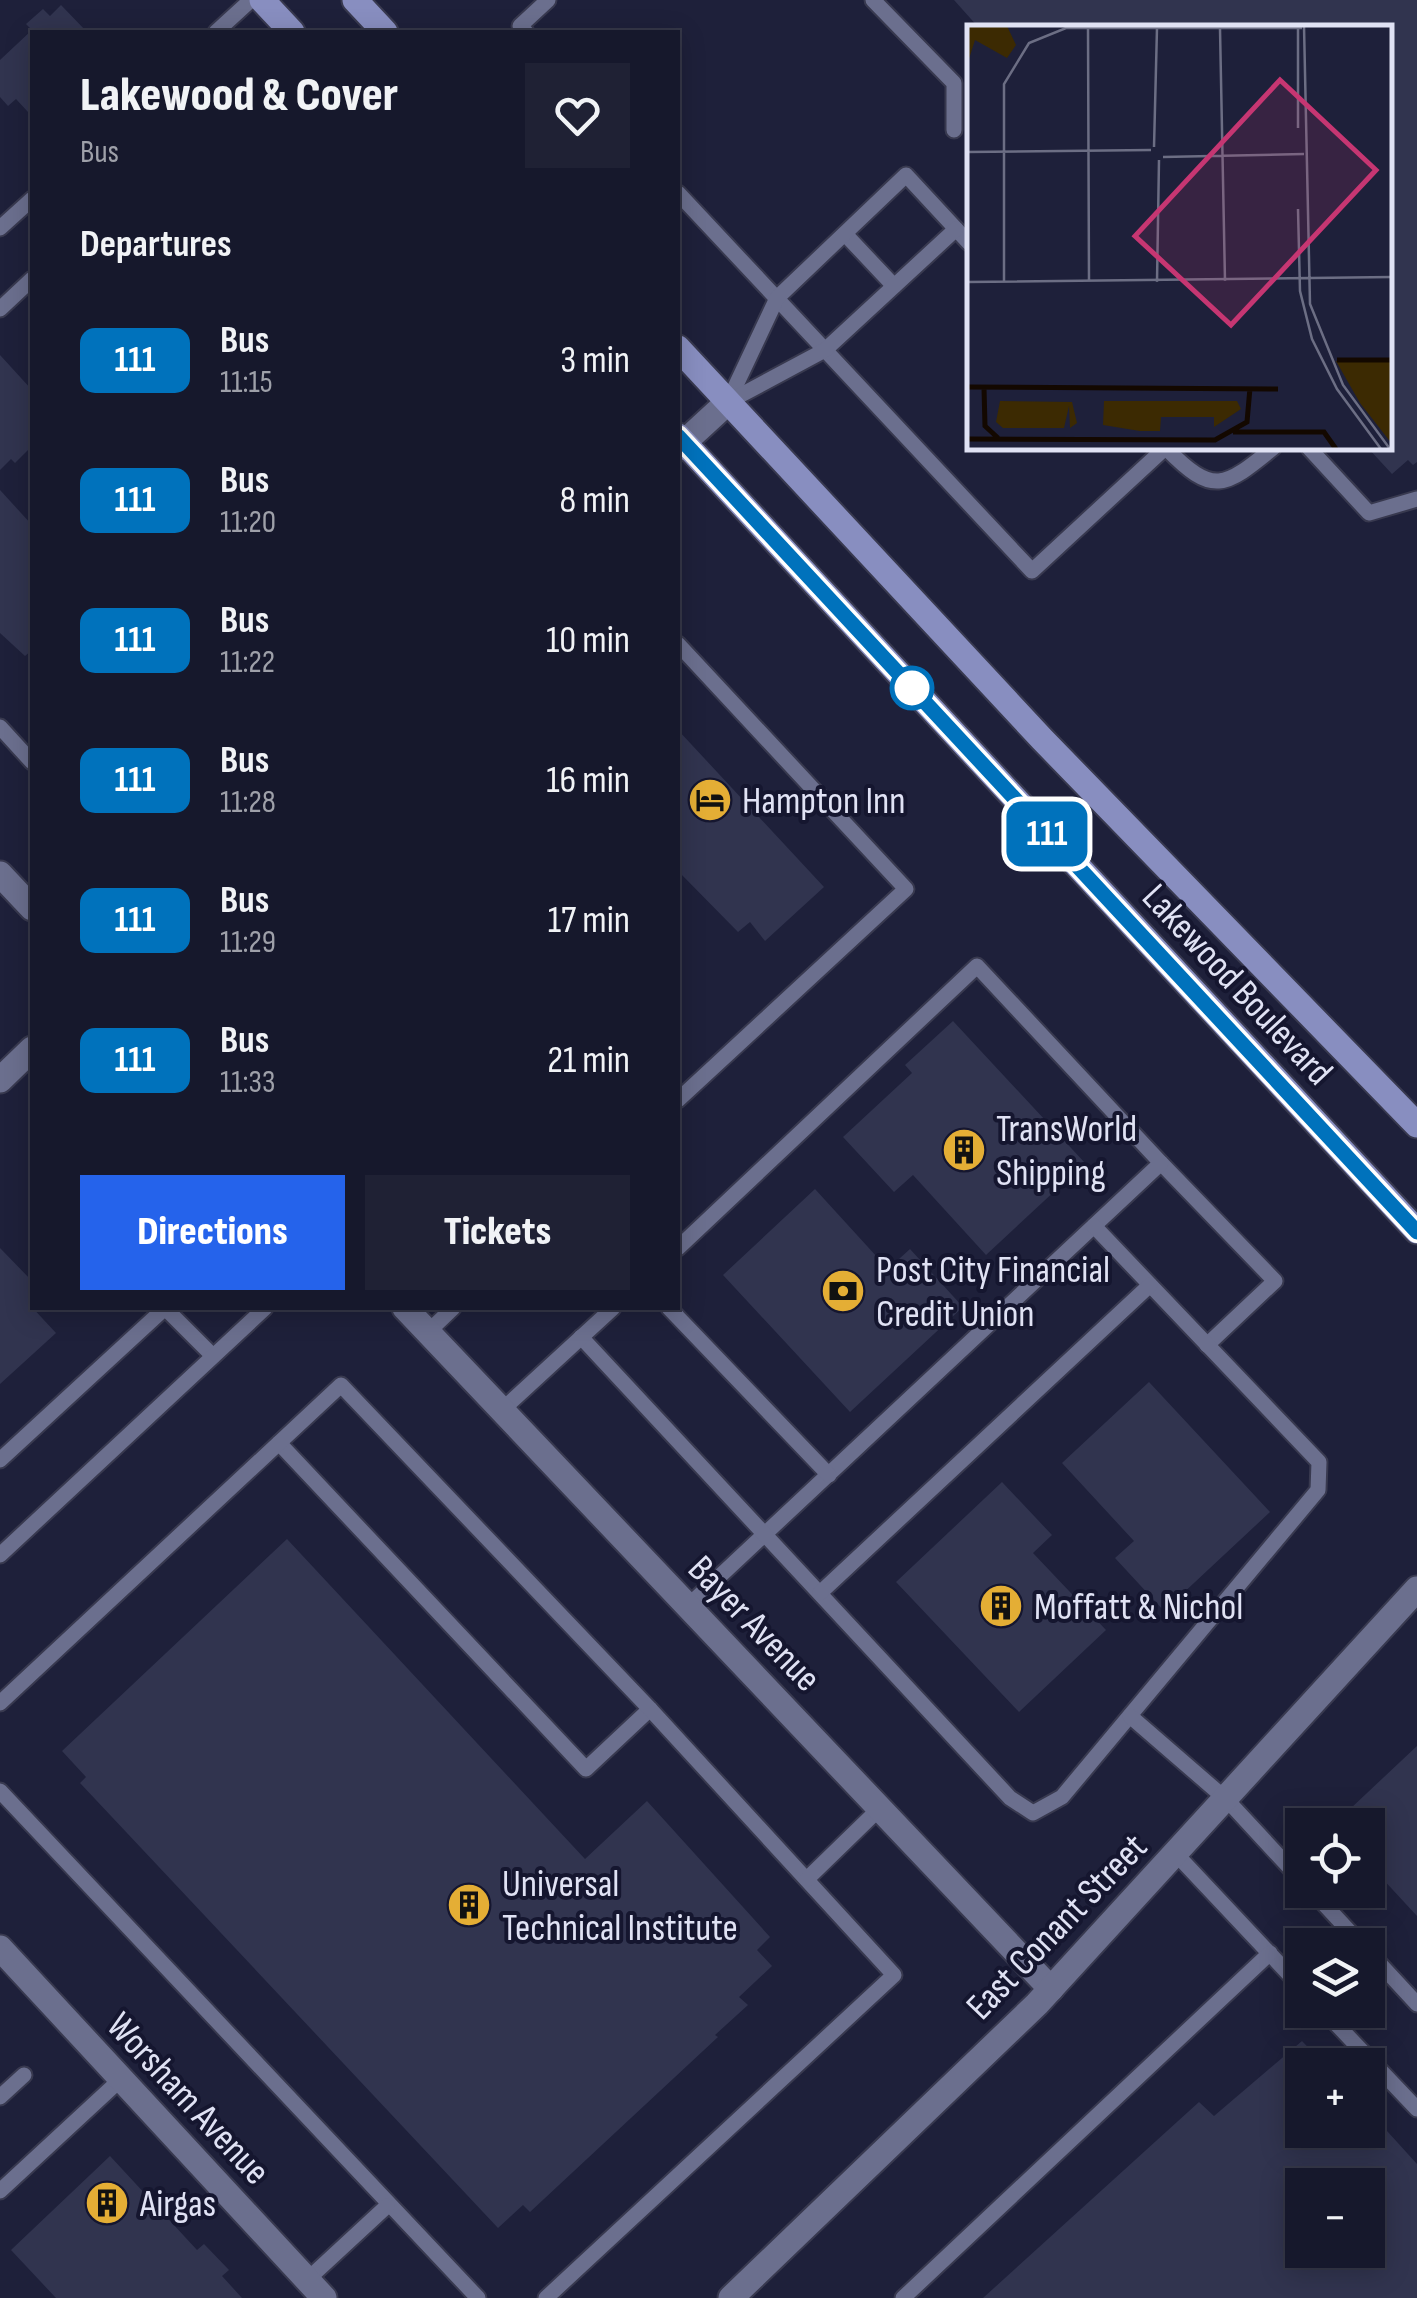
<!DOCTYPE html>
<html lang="en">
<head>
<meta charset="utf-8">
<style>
	:root { --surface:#16182c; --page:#1f2134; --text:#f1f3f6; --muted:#9ea0a9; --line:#353748; --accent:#2563eb }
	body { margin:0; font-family:"Sofia Sans Condensed",sans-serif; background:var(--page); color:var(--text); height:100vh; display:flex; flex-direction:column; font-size:38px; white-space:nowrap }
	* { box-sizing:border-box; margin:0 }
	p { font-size:32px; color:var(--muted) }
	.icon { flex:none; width:55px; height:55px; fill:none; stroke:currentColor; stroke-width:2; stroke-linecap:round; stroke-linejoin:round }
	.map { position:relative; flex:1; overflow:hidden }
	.panel { position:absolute; left:30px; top:30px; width:650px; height:1280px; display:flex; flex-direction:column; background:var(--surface); border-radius:0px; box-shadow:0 5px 25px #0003,0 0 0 2px var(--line) }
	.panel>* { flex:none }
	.badge { padding:0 20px; border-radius:15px; font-size:35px; line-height:65px }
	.fabs { position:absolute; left:1285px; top:1808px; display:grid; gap:20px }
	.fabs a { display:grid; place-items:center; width:100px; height:100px; border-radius:0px; background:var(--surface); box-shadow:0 5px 25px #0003,0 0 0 2px var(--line); font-size:50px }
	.map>.badge { position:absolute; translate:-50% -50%; box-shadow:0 0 0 5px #fff }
	h2 { padding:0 50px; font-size:38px; line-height:90px }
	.round { display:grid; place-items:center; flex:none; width:105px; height:105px; border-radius:0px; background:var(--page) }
	.summary { display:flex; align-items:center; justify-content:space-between; height:170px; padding:0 50px }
	h1 { font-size:48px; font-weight:800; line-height:75px }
	.button { display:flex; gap:20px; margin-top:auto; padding:20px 50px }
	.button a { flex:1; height:115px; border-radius:0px; background:var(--accent); color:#fff; font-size:40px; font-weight:800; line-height:115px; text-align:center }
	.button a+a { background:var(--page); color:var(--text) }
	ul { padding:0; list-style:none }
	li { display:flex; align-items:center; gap:30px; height:140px; padding:0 50px }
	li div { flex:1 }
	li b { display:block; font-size:38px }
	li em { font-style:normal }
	li .badge { min-width:110px; font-weight:700; text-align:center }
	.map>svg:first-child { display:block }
	.building { fill:#31344f; fill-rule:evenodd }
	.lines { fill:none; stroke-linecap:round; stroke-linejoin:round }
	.service-casing { stroke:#38394f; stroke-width:19 }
	.minor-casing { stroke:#38394f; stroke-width:29 }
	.tertiary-casing { stroke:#38394f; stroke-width:29 }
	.primary-casing { stroke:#38394f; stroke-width:29 }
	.service { stroke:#6b6f8e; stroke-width:15 }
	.minor { stroke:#6b6f8e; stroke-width:25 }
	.tertiary { stroke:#6b6f8e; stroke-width:25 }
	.primary { stroke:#888ec0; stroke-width:25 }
	.line-casing { stroke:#fff; stroke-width:22 }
	.line { stroke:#0072bc; stroke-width:15 }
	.stop-dot { fill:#fff; stroke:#0072bc; stroke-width:5 }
	.labels { text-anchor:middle; stroke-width:8; stroke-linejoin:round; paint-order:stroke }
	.poi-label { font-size:38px; fill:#e0e2f4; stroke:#15162f; text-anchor:start }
	.street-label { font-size:38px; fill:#e0e2f4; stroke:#15162f }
	.inset-river { fill:none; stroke:#130800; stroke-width:5 }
	.inset-road { fill:none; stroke:#6c6e84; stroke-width:2.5 }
	.view { fill:#c63672; fill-opacity:0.15; stroke:#c63672; stroke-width:5 }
	.inset-edge { fill:none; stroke:#e0e2f4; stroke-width:5 }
</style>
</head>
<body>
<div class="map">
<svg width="1417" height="2298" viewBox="0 0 1417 2298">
	<rect width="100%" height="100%" fill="#1e203a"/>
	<g class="building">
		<path d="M954,0h463v462l-4,3 -5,-5 -16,14 -24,-26h22v-420h-411z"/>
		<path d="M61,5l26,27h-55v75l-4,5 -12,-13 -8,7 -8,-9v-37l32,-30 -6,-6 17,-15 7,7z"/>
		<path d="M0,355l32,35v56l-17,17 -4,-4 -11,11z"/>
		<path d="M0,490l32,35v125l-7,6 -25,-23z"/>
		<path d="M678,730l146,157 -59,54 -15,-19 -12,10 -60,-61z"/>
		<path d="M953,1021l132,142 -99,92 -73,-80 -19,17 -51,-55 69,-64 -7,-8z"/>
		<path d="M815,1189l73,80 22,-20 53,58 -113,105 -127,-137z"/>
		<path d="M0,1248l32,33 -3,23 27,29 -56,51z"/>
		<path d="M1149,1382l121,130 -106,99 -49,-53 19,-17 -72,-78z"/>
		<path d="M1002,1482l50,53 -19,18 73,77 -87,82 -123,-130z"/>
		<path d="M287,1539l298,320 62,-58 123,136 -13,13 15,16 -33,31 9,8 -33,30 3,2 -188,175 -7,-7 -25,23 -418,-445 6,-6 -24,-26z"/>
		<path d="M1417,1746v170l-49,-53v-38h-35z"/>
		<path d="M1302,2041l23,24h-23v65h66v-20l49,54v134h-434l216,-196 15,14zM1302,2185h66v65h-66z"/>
		<path d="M110,2156l87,94 7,-6 25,26 -7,6 20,22h-186l-45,-48z"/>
	</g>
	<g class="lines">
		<g class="service-casing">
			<g id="service">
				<path d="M873,0l81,83v47"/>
				<path d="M216,32l35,-32"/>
				<path d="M526,32l-6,-6 28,-26"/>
				<path d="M678,193l354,378 133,-123"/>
				<path d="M0,228l32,-29"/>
				<path d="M845,234l49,52"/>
				<path d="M0,309l32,-30"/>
				<path d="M728,402l49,-104 129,-123 63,68"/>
				<path d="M728,402l97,-52 131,-121"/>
				<path d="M1166,448c47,48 58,40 107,0"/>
				<path d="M1309,448l60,65 48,-14"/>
				<path d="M678,644l228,245 -228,211"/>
				<path d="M0,727l32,35"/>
				<path d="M1161,1163l114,118 -68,64"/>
				<path d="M678,1248l299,-282 184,197 -473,443"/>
				<path d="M669,1308l160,167"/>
				<path d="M428,1332l25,-24"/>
				<path d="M581,1337l429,461 23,15 29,-16 256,-307 1,-28 -225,-236"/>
				<path d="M502,1410l111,-102"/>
				<path d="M279,1443l307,326 64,-60"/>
				<path d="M0,1460l165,-152 48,48"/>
				<path d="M0,1555l265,-247"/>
				<path d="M820,1593l330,-308"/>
				<path d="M0,1703l341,-318 309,324 244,266 -348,323"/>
				<path d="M1130,1716l97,84 75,81"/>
				<path d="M0,1791l478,507"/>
				<path d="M1176,1854l126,134"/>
				<path d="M807,1879l73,-71"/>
				<path d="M1311,1890l51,55"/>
				<path d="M1368,1951l49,53"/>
				<path d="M1323,2010l94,99"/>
				<path d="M0,2097l24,-22"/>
				<path d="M0,2191l121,-112"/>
				<path d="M307,2280l80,-74"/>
				<path d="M903,2298l367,-345"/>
			</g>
		</g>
		<g class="minor-casing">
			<g id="minor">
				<path d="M0,874l32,34"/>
				<path d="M405,1308l646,681"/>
			</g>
		</g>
		<g class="tertiary-casing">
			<g id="tertiary">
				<path d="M678,448l50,-46"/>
				<path d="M0,1080l32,-31"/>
				<path d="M0,1948l324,350"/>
				<path d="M731,2298l306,-294 380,-415"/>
			</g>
		</g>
		<g class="primary-casing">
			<g id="primary">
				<path d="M262,0l30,32"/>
				<path d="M355,0l30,32"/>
				<path d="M678,348l364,391 375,386"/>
				<path d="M678,436l739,795"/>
			</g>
		</g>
		<use href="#service" class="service"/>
		<use href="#minor" class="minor"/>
		<use href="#tertiary" class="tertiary"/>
		<use href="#primary" class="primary"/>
	</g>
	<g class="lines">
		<g class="line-casing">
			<path id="line" d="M678,436l739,796"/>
		</g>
		<use href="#line" class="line"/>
	</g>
	<defs>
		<g id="hotel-disc" transform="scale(2.25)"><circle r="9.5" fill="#e4ae35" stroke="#15162f"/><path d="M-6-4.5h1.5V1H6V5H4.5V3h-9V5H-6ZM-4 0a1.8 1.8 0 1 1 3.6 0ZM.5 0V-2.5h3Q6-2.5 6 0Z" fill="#111"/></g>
		<g id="building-disc" transform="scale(2.25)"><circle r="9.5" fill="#e4ae35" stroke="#15162f"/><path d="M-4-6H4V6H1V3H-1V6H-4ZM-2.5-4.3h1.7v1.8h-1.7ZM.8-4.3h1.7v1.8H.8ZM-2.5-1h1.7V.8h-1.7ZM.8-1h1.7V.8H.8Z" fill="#111"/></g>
		<g id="bank-disc" transform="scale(2.25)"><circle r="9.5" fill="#e4ae35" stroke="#15162f"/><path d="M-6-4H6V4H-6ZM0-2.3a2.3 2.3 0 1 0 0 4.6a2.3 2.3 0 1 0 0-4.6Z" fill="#111"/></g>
	</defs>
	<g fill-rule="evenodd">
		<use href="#hotel-disc" x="710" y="800"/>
		<use href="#building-disc" x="964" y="1150"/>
		<use href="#bank-disc" x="843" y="1291"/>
		<use href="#building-disc" x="1001" y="1606"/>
		<use href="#building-disc" x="469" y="1905"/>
		<use href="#building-disc" x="107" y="2203"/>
	</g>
	<circle class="stop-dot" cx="912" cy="688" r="20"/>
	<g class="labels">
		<g class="poi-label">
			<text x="742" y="813">Hampton Inn</text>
			<text x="996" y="1141">TransWorld<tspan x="996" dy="44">Shipping</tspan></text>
			<text x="876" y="1282">Post City Financial<tspan x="876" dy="44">Credit Union</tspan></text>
			<text x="1034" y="1619">Moffatt &amp; Nichol</text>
			<text x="502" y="1896">Universal<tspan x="502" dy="44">Technical Institute</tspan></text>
			<text x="140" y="2216">Airgas</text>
		</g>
		<g class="street-label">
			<text transform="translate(1238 984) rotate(47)" y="13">Lakewood Boulevard</text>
			<text transform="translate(755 1623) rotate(46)" y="13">Bayer Avenue</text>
			<text transform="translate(1056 1926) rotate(-46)" y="13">East Conant Street</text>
			<text transform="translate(189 2098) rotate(47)" y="13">Worsham Avenue</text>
		</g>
	</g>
	<g transform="translate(967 25)">
		<rect width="425" height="425" fill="#1e203a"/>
		<path d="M0,1h40l9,19 -9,13 -32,-18 -8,25zM369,336l56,1v82l-32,-41zM33,376l72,1 5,21 -7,5 -1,-22 -5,22h-61l-7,-6zM137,376h133l4,8 -27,18v-10h-53l-1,14h-20l-37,-6z" fill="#3c2a02"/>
		<path class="inset-river" d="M370,335h55M0,362l311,2M17,363l1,38 13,12M266,407h91l12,17M0,414l248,1 32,-18 3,-34"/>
		<path class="inset-road" d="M331,1v102M337,1l6,278 33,81 47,64M121,3l1,254M253,4l5,252M187,122l3,-119M0,127l184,-2M196,132l141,-3M331,184l2,82 12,48 25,50 44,60M0,257l425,-5M37,257v-198l25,-41 37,-15h236M190,257l2,-122"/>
		<path class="view" d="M313,55l96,90 -145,155 -96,-89z"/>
		<rect width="425" height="425" class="inset-edge"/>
	</g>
</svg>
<div class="fabs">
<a><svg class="icon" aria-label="locate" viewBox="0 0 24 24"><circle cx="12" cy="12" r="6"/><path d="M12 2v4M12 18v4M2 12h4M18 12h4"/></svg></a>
<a><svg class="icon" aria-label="layers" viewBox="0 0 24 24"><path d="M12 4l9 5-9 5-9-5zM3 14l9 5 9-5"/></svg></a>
<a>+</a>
<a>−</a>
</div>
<b class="badge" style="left:1047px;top:834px;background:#0072bc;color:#fff">111</b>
<section class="panel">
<div class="summary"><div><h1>Lakewood &amp; Cover</h1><p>Bus</p></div><a class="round"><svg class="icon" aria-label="heart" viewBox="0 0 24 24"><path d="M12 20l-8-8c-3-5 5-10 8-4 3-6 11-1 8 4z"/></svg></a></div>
<h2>Departures</h2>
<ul>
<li><span class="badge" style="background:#0072bc;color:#fff">111</span><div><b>Bus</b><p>11:15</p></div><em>3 min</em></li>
<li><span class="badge" style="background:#0072bc;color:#fff">111</span><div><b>Bus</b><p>11:20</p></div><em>8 min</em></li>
<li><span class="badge" style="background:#0072bc;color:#fff">111</span><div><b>Bus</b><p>11:22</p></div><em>10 min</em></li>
<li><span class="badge" style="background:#0072bc;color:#fff">111</span><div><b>Bus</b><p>11:28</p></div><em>16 min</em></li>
<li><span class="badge" style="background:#0072bc;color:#fff">111</span><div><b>Bus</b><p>11:29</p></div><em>17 min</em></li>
<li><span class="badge" style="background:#0072bc;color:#fff">111</span><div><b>Bus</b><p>11:33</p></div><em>21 min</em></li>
</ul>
<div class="button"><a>Directions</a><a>Tickets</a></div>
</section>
</div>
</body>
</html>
